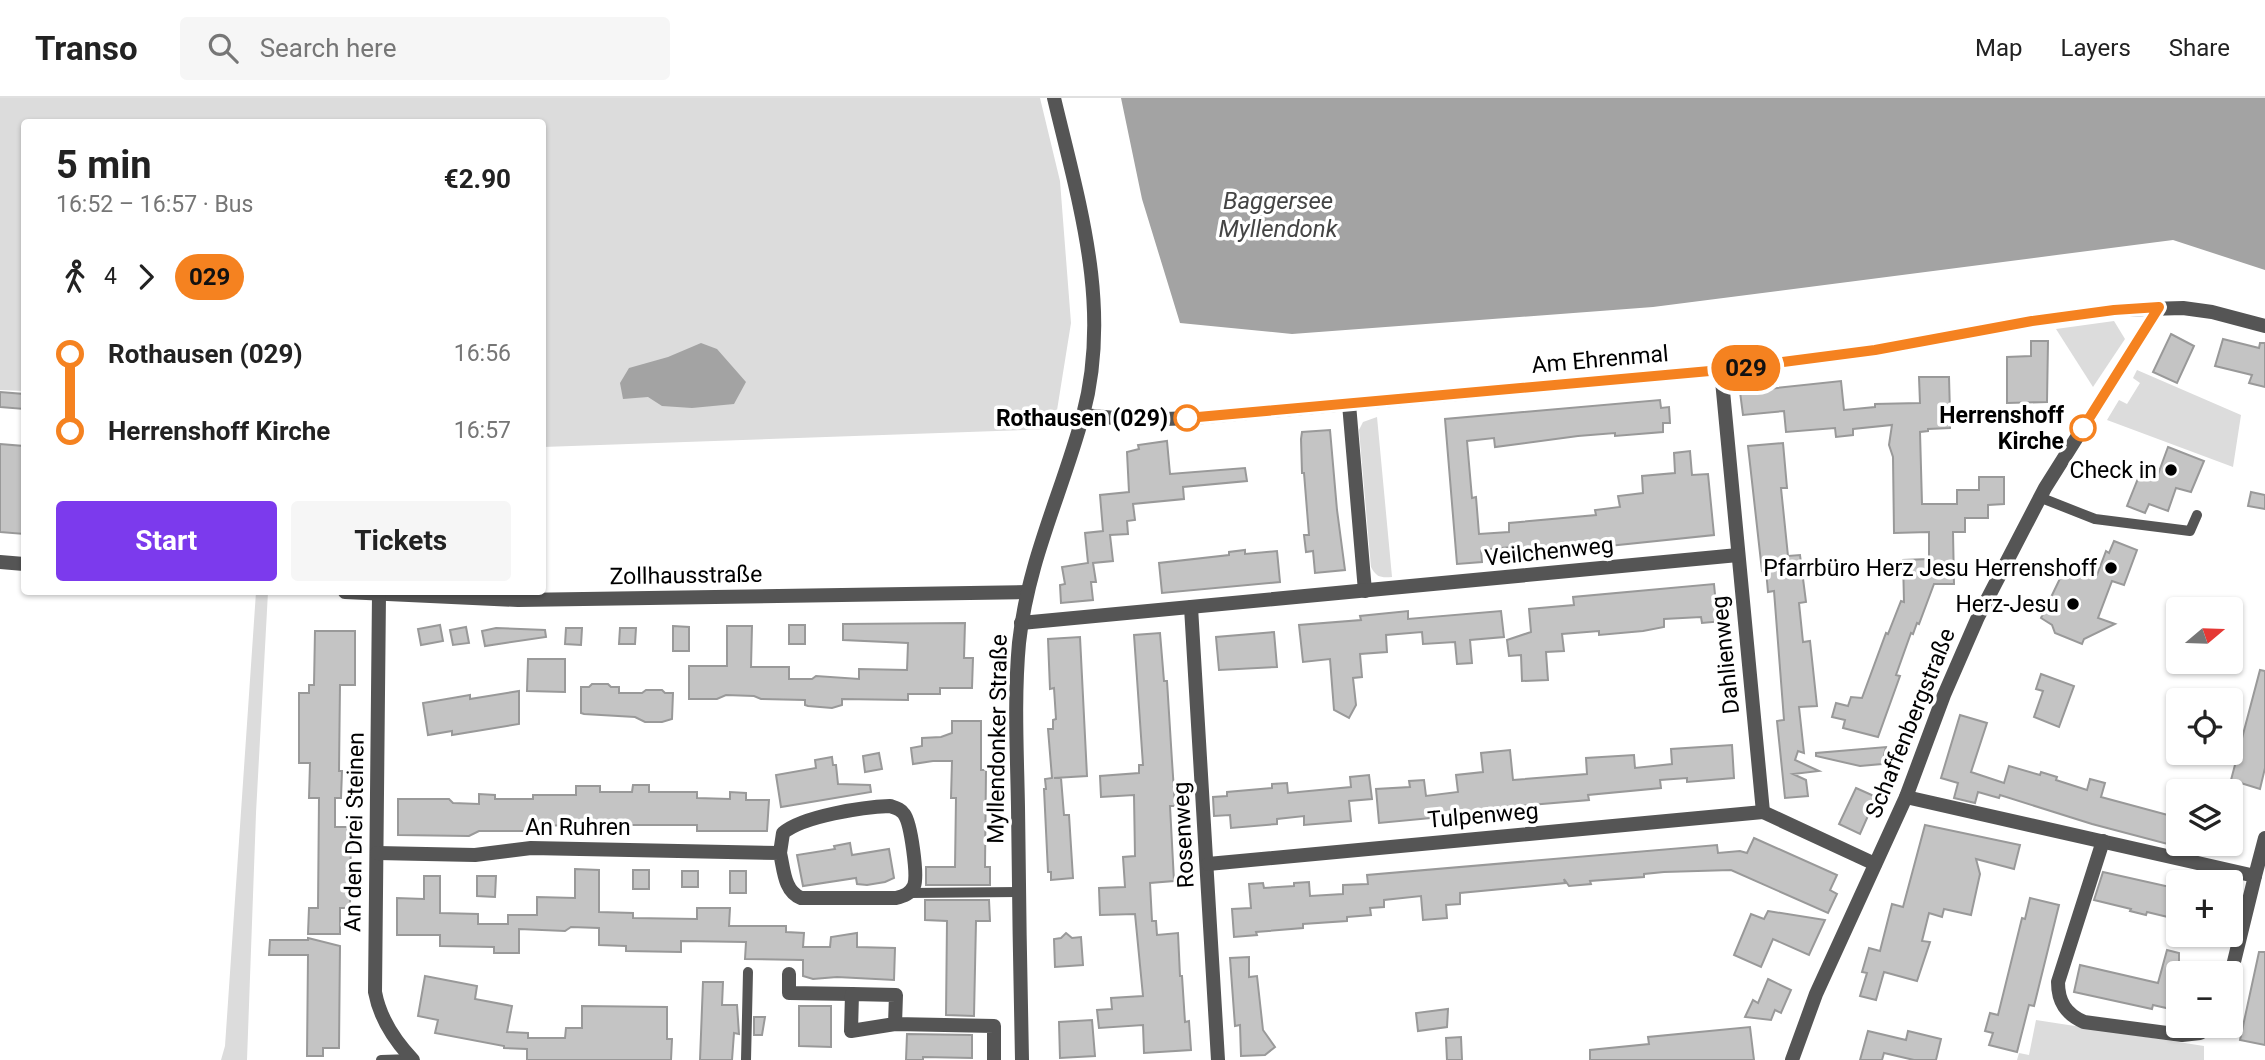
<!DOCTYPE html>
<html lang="en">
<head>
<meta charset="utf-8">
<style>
	:root { --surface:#fff; --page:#f6f6f6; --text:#222; --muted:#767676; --line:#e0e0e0; --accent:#7c3aed }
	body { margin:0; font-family:Roboto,sans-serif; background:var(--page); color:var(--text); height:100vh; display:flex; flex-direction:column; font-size:26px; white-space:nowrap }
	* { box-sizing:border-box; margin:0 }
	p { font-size:23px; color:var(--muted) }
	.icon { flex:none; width:38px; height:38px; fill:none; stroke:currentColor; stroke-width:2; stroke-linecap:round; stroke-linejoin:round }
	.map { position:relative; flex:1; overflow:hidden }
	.side { position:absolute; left:21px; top:21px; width:525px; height:476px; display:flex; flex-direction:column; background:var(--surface); border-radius:7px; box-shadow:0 2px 5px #0004 }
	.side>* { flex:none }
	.badge { padding:0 14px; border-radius:23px; font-size:24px; line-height:46px }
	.needle { width:46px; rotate:71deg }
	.tools { position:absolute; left:2166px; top:499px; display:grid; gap:14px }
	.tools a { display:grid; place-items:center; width:77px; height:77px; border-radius:7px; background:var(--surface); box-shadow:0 2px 5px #0004; font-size:35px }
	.map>.badge { position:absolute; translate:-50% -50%; box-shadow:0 0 0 4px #fff }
	.legs { display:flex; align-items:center; gap:10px; height:77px; padding:0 35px; font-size:23px }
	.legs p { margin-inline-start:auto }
	.head { display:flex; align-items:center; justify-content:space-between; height:119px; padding:0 35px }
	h1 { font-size:38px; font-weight:700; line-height:52px }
	.action { display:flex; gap:14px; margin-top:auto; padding:14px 35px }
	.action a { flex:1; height:80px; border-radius:7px; background:var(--accent); color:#fff; font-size:28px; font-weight:700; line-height:80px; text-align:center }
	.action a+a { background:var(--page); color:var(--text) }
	ul { padding:0 35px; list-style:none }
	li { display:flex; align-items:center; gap:24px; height:77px; font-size:26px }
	li i { display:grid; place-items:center; width:10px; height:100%; margin:0 9px; background:currentColor }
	li i::after { content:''; width:18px; height:18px; margin:-9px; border:5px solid; border-radius:50%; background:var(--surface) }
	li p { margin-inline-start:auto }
	li:first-child i { background:linear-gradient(#0000 50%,currentColor 0) }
	li:last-child i { background:linear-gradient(currentColor 50%,#0000 0) }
	header { display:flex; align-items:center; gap:42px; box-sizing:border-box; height:98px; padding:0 35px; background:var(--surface); border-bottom:2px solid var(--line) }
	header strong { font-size:33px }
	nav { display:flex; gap:38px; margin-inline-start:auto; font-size:24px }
	.search { width:490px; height:63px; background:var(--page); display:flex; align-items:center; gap:18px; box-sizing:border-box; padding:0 24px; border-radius:7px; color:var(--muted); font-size:26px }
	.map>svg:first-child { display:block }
	.green { fill:#dcdcdc }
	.water { fill:#a3a3a3 }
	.building { fill:#c4c4c4; stroke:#999; stroke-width:2 }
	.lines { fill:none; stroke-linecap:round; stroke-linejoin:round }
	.service { stroke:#555; stroke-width:10 }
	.minor { stroke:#555; stroke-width:14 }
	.tertiary { stroke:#555; stroke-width:14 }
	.line-1-casing { stroke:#fff; stroke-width:16 }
	.line-1 { stroke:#f58220; stroke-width:10 }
	.stop-1-dot { fill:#fff; stroke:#f58220; stroke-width:3.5 }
	.poi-dot { fill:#000; stroke:#fff; stroke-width:2.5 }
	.labels { text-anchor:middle; stroke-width:7; stroke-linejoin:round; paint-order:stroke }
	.street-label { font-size:23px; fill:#000; stroke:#fff }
	.stop-label { font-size:23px; font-weight:bold; fill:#000; stroke:#fff; text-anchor:end }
	.poi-label { font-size:23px; fill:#000; stroke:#fff; text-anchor:end }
	.water-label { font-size:24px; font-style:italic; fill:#444; stroke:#fff }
</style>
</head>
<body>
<header>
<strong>Transo</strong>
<div class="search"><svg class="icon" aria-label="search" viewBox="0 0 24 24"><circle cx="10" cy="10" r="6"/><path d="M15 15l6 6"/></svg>Search here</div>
<nav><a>Map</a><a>Layers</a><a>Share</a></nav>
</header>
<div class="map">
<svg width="2265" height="962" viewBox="0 0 2265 962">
	<rect width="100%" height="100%" fill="#fff"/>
	<g class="green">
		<path d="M0,0h1040l20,83 11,142 -17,106 -511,18 -1,-325h-518v269l-24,-1z"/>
		<path d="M2114,223l11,18 -32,48 -37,-58z"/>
		<path d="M2137,272l104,45 -8,52 -126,-47 12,-20 8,4 13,-21 -7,-5z"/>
		<path d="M1377,319l15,160c-11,1 -16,0 -21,-10l-12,-137 4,-8z"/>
		<path d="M256,494h12l-12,221 -9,247h-26l4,-14z"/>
		<path d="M2036,922l168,26v14h-187l2,-7 10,2z"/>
	</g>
	<g class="water">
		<path d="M1121,0h1144v172l-92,-30 -520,67 -361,27 -112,-11 -38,-124z"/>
		<path d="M701,245l16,6 29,33 -12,22 -42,4 -30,-2 -14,-9 -25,2 -3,-16 9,-15 39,-11z"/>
	</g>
	<g class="building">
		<path d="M2171,236l23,12 -17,37 -24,-11z"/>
		<path d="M2223,241l36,9 1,-5h5v44l-16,-4 3,-8 -37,-9z"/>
		<path d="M2031,243h17l-1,61 -40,1v-46l24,-1z"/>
		<path d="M1919,279h30l1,36v15l-22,1v2l-8,1 2,72h35v-14h22v-13h25v27l-16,1v13h-23v14h-12l1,52h-20l-15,40 -2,-1 -4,11 -2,-1 -15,42 4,1 -22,61 -35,-9 2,-8 -13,-3 4,-14 12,3 3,-9 11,1 24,-65 2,1 13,-33 3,1 -1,-42 26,-1v-27l-35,1 -1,-76 -4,-12 3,-20 -39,4v6l-17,2 -1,-9 -49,4 -2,-21 -41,4 -3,-23 101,-11 3,29 31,-3v-3l45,-1z"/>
		<path d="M0,294l24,2v15l-24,-2z"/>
		<path d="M1660,302l1,8 8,-1 1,16h-7v9l-48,4v-3l-37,3 -83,11 -1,-9 -27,3 5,57 4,-1 3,37 30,-2v-9l87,-8 -1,-5 25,-3 -2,-11 25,-3 -1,-17 33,-3 -1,-20 16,-2 2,24 16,-1 6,61 -202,21 -1,-9 -30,3 1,12 -25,2 -12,-145z"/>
		<path d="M1330,332l7,80 8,60 -30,3 -2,-22 -7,1 -2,-17h5l-5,-62h-2l-1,-34 1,-7z"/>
		<path d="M1167,343l3,33 75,-6 2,13 -64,6 1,12 -51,5 2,16 -8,1 1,13 -18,1 3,26 -20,2 3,19h-5l2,18 -32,3 -1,-18 5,-1 -3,-17 26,-4 -3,-30 18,-2 -3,-36 29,-3 -2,-40 12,-3 -1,-4z"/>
		<path d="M1783,345l4,45h-6l7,68 12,-1 6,47 -7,1 4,39 7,-1 7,65 -18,1 5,46 -6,-2 -3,9 24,11 -26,3 13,6 2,16 -23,2 -8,-77 7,-1 -10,-129 -6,1 -2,-22 -4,1 -14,-125z"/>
		<path d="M0,346l24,2v88l-24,-2z"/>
		<path d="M2168,349l36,14 -13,31 -15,-4 -8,23 -19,-7 -4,9 -18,-7 14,-35 16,6z"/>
		<path d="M2251,394l14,3v14l-17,-3z"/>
		<path d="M2114,443l23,9 -13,35 -12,-4 -14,37 17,6 -31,15 -2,5 -27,-11 -3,-8 -11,-7 26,-54 30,11 9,-24 3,2z"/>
		<path d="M1245,452v4l32,-3 3,31 -118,11 -3,-30 70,-8v-3z"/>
		<path d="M1714,486l2,21h5l2,16 -21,2 -1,-6 -37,2v8l-21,4 -44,4v-4l-37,3 2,17 -18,1 2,28 -26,1 -1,-26 -12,1 -2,-16 24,-8 -2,-23 45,-4 -1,-8z"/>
		<path d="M1408,513v8l93,-8 3,26 -34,3 2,23 -15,1 -2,-22 -32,2 -1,-12 -36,3 1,17 -27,2 2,23 -9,1 3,27 -7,13 -15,-8 -4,-51 -27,3 -4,-37 62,-5 -1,-4z"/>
		<path d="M965,525l-1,35h9l-1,30h-32v6h-32v6l-66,-1v6l-10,3 -24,-2 -3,-1v-5l-44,-1 -7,-3 -28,-1 -9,4h-28v-33h38v-40h25l-1,41h38v12h23l4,-3 43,3v-10l48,1 1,-27 -65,-3v-16z"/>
		<path d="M440,527l3,16 -22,4 -3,-16z"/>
		<rect x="789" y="527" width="16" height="19"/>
		<path d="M673,528l16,1v24h-16z"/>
		<path d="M466,529l3,16 -16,2 -3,-15z"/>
		<path d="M496,530l49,2 1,7 -61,9 -3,-15z"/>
		<path d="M566,530h16l-1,17 -16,-1z"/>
		<path d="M620,530h16l-1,16h-16z"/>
		<path d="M315,533h40v54h-15l-1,86h3l-1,27h-6v29h16l-1,81h-10v26h-32l1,-26h9l1,-110h-10l1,-35h-11v-70h10v-8h5z"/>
		<path d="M1274,534l3,35 -58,3 -3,-33z"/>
		<path d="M1160,535l4,48h3l5,80 3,45h-5l4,75 -24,2 2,38h4l1,14 21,-2 2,43h2l3,46 4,-1 2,29 -47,3 -1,-28 -44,3 -2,-18 15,-1 -1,-11 32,-2 -8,-82 -35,1 -1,-27 26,-1 -2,-30 12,-1 -1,-61 -33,2 -1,-21 39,-3v-8h4l-9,-130z"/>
		<path d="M1080,539l7,139 -33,2h7l3,37h5l4,63 -22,2v-8h-3l-4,-83h2l-1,-10 7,-1 -4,-49h5v-9l3,-1 -2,-31 -4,1 -2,-50z"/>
		<path d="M528,561h37v33l-38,-1z"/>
		<path d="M2260,572l5,1v97l-5,21 -29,-9z"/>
		<path d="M2041,576l33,12 -15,41 -25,-10 9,-26 -7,-2z"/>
		<path d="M592,586h16l3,3h8v6h23l4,-3h16l3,3h8l-1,26 -10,3h-17l-10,-5 -51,-3 -3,-1v-26h8z"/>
		<path d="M519,593v33l-67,11v-4l-24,4 -5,-32 47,-8v4z"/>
		<path d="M1960,617l27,8 -16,49 33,11 5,-17 31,9 1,-3 16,5 -1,3 31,10 3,-11 15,4 -4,14 78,21v29l-87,-23 -92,-29 -1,3 -21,-6 -3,11 -21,-5 4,-15 -17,-5z"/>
		<path d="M952,623h29v49h5l-1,97h5v18h-64v-18h29l1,-69h-5l1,-37h-19l-20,3 -2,-16 11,-2v-8l19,-1 11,-4z"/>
		<path d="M1732,647l2,33 -47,4v-4l-27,2 1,8 -73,7 1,5 -95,8v4l-115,11 -3,-34 34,-2 -1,-6 15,-1 2,16 32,-4 -2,-17 27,-3 -2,-19 29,-3 3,30 74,-6 -1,-16 48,-3 1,13 37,-4 -1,-15z"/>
		<path d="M1886,649l-4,17 -22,2 -44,-10v-3z"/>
		<path d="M879,655l3,16 -17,3 -2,-16z"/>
		<path d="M832,659l1,8h3l2,19 32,1 1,7 -90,15 -5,-32 40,-7 -1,-8z"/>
		<path d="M1369,677l3,24 -23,2 2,20 -47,4v-9l-27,3v5l-46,4 -1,-13 -16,1 -1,-19 14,-1v-4l45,-4v-4l15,-1 1,10 63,-6 -1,-10z"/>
		<path d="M633,687h16v7h48v6l33,1v-7l16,1v7h23l-2,31h-70v-6h-121l-44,1v2l-9,3h-44l-10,5 -71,-1v-36h51l4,4 26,1v-10l16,1v4h38v-4h43v-9h24v6h32z"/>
		<path d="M1856,690l18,8 -6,12 3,1 -11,25 -21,-10z"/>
		<path d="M1925,727l95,20 -6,24 -38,-10 4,15 -9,41 -27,-6 -2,8 -13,-4 -7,28 8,1 -13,39 -33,-9 -8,28 -16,-4 7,-23 -5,-1 7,-24 11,3 12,-47 11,3z"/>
		<path d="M1754,740l83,37 -7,15 7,4 -9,19 -97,-43 -67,2 -20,2v3l-54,4 1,3 -22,2 -5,-7 1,4 -105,10v11l-14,1 1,13 -24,2 -2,-24 -37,4v7l-14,1 1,7 -24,2v4l-44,3v4l-47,4 1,3 -23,2 -2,-28 19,-1 -2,-24 14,-1 1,5 30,-2v-3l15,-1 1,14 33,-2v-9l25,-1 -1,-9 350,-30 1,8 22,-2 7,2z"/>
		<path d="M850,745l2,12 37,-6 5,29 -9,4 -18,3 -10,-1 -1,-6 -53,8 -6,-31 38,-6 -1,-3z"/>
		<path d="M575,771l24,1v42l34,1v5l64,1v-11h33l-1,18h57v6l18,1 -1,14h27l1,-10 26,-4v14l38,1 -1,32 -57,-3 -24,2 -10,-3v-16l-58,-1 1,-17 -65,-1v11l-55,-1v-5l-27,-1v-17l-28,-1 -6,4 -46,-2v24h-25v-6l-54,-1v-11h-43v-37l27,1v-23h16v37l38,1v10h30v-9h29v-18l38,1z"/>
		<rect x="633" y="772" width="16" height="19"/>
		<rect x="682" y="773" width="16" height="16"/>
		<rect x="730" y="773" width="16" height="22"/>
		<path d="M2103,774l76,17 -3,30 -29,-7 -1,3 -16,-4 1,-2 -37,-9z"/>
		<path d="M477,778h19l-1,21 -18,-1z"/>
		<path d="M2030,800l29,7 -25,101 -5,-1 -12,47 -28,-7 4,-12 -8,-2 5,-18 8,2 24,-97 3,1z"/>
		<path d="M925,802h64l1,21h-14l-2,95 -28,-1 1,-94 -22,-1z"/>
		<path d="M1768,813l57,9 -16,35 -36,-16 -12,28 -27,-12 17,-41 13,5z"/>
		<path d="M1066,835l6,5 9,-1 2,28 -28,2 -1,-28 7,-1z"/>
		<path d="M308,840l32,8 -1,102h-16v8h-16l1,-101h-39l1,-15h38z"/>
		<path d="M2167,852l12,3v58l-26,-6 -1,4 -78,-17 6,-27 78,18z"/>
		<path d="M2259,854h6v93l-25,-5z"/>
		<path d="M1249,859v20l8,-1 6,54 12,17 -10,8 -24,1 -1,-31 -5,1 -5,-68z"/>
		<path d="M425,878l52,10 -2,13 37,7 -5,26 21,1v5h37l1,-10h16v-22l85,1v32h5l-1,21h-144v-11l-23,-1v-2l-69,-13 3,-13 -20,-4z"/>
		<path d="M1768,881l23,11 -10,23 -6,-3 -4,10 -26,-3 8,-17 5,3z"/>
		<path d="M703,884h20l-1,23h15l2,29 -5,-1 -2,27h-32z"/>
		<path d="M799,908h32v41l-32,-1z"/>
		<path d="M1448,911l-1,18 -29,4 -2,-18z"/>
		<path d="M754,919h11l-3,18h-8z"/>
		<path d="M1092,922l3,36 -35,2 -1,-36z"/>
		<path d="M1750,929l4,33h-164v-10l59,-6 -1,-7z"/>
		<path d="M1868,933l38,9 2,-9 33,8 -5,21h-22l-30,-7 -2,7h-22z"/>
		<path d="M907,936l65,1v23l-49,-1v3h-17z"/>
		<path d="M1461,939l1,23h-15l-1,-22z"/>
	</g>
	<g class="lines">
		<g class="service">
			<path d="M2039,399l56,22 95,12 7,-16"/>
			<path d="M909,795l110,-1"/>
			<path d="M381,962l31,-1"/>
			<path d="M746,962l2,-88"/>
		</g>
		<g class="minor">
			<path d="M1721,272l42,442 112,52"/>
			<path d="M1349,306l16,187"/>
			<path d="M1083,317l53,5 57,-2 528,-48 154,-20 157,-29 82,-11 69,-2 29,4 53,14"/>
			<path d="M0,464l24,2"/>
			<path d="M345,494l173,8 509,-8"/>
			<path d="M379,496l-4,398c5,27 19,48 38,68"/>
			<path d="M1191,509l27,453"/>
			<path d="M1021,525l717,-68"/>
			<path d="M1906,699l349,79 -24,98"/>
			<path d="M2103,743l-45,141c0,20 8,32 26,40l98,13 18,-2 12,-7"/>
			<path d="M377,755l98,2 56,-7 249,5 3,-20c20,-17 80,-26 107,-27 6,2 11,3 14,8 7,9 14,62 10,72 -4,8 -10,10 -18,12h-95c-17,-7 -17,-28 -21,-45"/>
			<path d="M1208,766l555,-52"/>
			<path d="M2255,778l10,-38"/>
			<path d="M789,876v19l63,1"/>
			<path d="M895,926l-44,7 1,-37 44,1 -1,29 99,2v34"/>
			<path d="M1792,962l24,-66 90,-197 38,-102 34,-78 67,-129 114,-181"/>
		</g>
		<path class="tertiary" d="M1022,962c-2,-84 -3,-169 -4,-253 -1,-55 -4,-110 1,-164 9,-83 43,-150 64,-228 29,-108 -4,-212 -29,-317"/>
	</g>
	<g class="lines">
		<g class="line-1-casing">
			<path id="line-1" d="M1187,320l534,-48 154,-20 157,-29 82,-11 45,-3 -76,121"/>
		</g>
		<use href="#line-1" class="line-1"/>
	</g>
	<g class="stop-1-dot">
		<circle cx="1187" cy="320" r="12"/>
		<circle cx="2083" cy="330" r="12"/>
	</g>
	<g class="poi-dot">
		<circle cx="2171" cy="372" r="7"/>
		<circle cx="2111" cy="470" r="7"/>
		<circle cx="2073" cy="506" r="7"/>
	</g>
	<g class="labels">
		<g class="street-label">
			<text transform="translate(1600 261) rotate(-5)" y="8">Am Ehrenmal</text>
			<text transform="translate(1549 453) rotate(-6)" y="8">Veilchenweg</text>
			<text transform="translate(686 477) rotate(-1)" y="8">Zollhausstraße</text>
			<text transform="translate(1725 557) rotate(-96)" y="8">Dahlienweg</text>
			<text transform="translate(1910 625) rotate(-68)" y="8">Schaffenbergstraße</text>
			<text transform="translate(997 641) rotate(-89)" y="8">Myllendonker Straße</text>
			<text transform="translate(1483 717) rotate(-5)" y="8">Tulpenweg</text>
			<text x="578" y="737">An Ruhren</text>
			<text transform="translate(354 734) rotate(-89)" y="8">An den Drei Steinen</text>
			<text transform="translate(1183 737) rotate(-93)" y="8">Rosenweg</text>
		</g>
		<g class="stop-label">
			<text x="2064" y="325">Herrenshoff<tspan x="2064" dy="26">Kirche</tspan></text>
			<text x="1168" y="328">Rothausen (029)</text>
		</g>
		<g class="poi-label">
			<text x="2157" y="380">Check in</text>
			<text x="2097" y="478">Pfarrbüro Herz Jesu Herrenshoff</text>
			<text x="2059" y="514">Herz-Jesu</text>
		</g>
		<g class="water-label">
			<text x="1278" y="111">Baggersee<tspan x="1278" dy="28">Myllendonk</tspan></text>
		</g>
	</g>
</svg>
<div class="tools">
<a><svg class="needle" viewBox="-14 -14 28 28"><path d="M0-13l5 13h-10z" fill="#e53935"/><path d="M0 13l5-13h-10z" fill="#767676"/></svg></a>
<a><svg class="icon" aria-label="locate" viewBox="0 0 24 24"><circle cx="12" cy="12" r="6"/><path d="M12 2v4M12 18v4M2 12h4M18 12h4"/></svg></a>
<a><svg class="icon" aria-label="layers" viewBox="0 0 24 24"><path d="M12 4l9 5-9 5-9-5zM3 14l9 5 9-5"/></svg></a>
<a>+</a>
<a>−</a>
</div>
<b class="badge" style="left:1746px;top:270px;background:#f58220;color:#111">029</b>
<section class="side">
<div class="head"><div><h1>5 min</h1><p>16:52 – 16:57 · Bus</p></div><b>€2.90</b></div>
<div class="legs"><svg class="icon" aria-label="walk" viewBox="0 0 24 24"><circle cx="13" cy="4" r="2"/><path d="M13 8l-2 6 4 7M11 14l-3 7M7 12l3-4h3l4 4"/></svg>4<svg class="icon" aria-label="forward" viewBox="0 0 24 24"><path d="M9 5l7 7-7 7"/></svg><b class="badge" style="background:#f58220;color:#111">029</b></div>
<ul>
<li><i style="color:#f58220"></i><b>Rothausen (029)</b><p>16:56</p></li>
<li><i style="color:#f58220"></i><b>Herrenshoff Kirche</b><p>16:57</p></li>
</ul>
<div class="action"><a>Start</a><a>Tickets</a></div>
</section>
</div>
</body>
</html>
